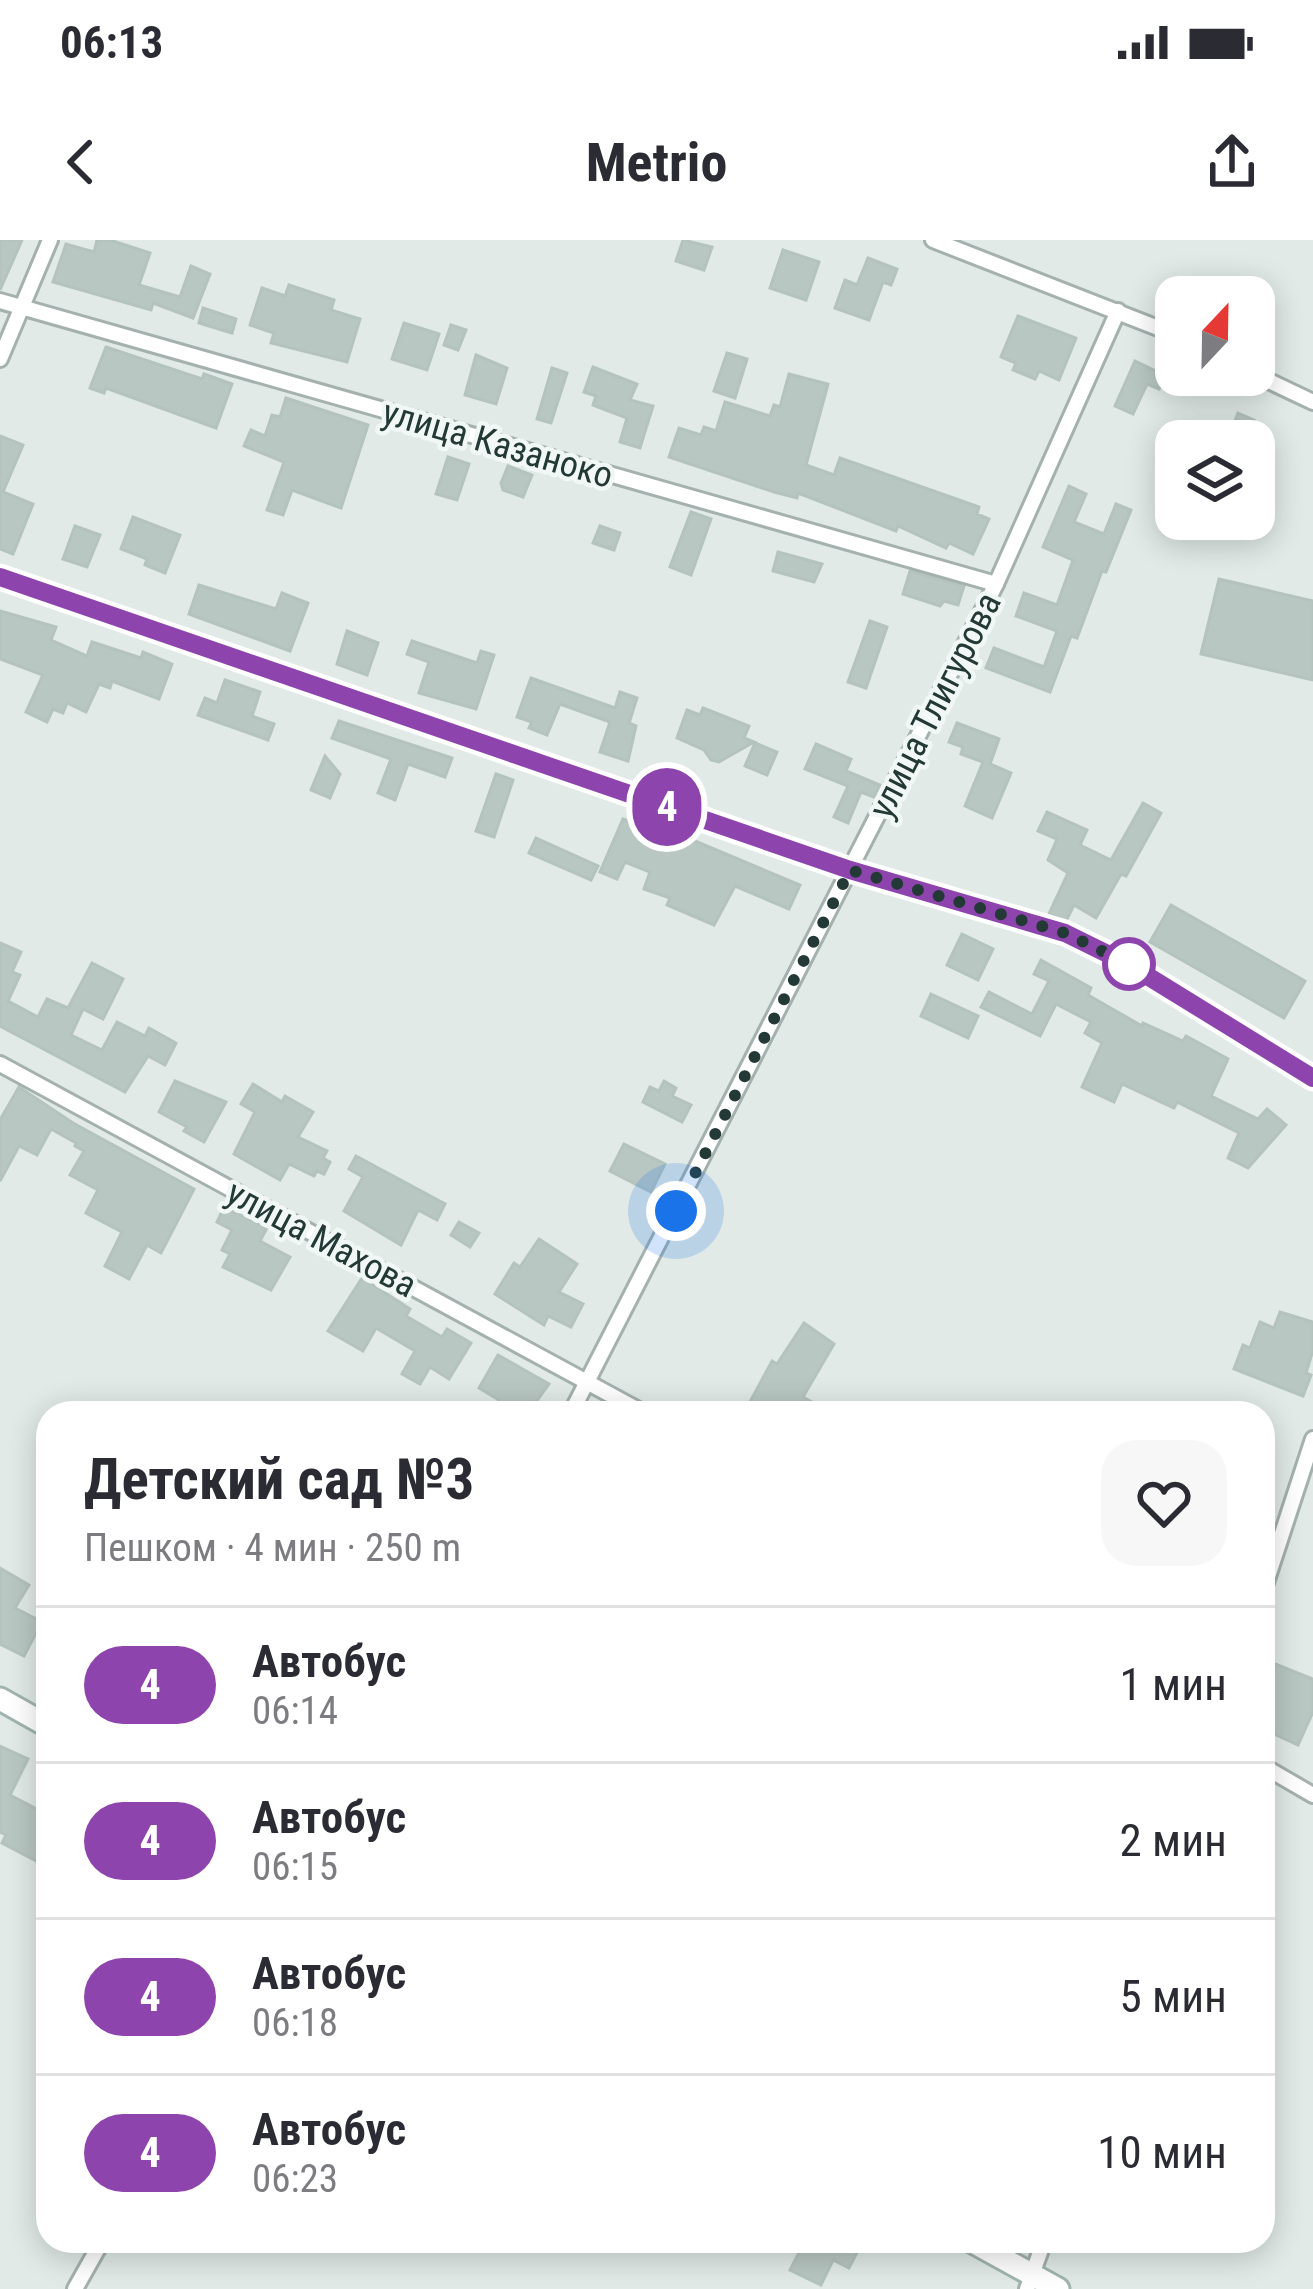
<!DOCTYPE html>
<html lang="ru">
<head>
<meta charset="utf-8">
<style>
	:root { --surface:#fff; --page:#f7f7f7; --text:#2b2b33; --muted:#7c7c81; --line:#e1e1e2 }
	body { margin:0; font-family:"Roboto Condensed",sans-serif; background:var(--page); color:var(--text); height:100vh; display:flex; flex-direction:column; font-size:45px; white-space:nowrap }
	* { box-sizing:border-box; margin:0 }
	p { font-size:39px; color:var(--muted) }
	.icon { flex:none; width:66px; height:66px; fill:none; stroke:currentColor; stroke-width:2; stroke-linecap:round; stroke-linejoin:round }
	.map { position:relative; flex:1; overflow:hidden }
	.sheet { position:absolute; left:36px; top:1161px; width:1239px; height:852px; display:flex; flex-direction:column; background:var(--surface); border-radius:36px; box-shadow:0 6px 30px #0003 }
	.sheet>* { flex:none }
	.badge { padding:0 24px; border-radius:39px; font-size:42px; line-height:78px }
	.needle { width:78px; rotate:22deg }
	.fabs { position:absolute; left:1155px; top:36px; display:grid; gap:24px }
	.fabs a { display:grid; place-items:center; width:120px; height:120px; border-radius:24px; background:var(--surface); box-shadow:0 6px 30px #0003; font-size:60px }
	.you { position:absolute; width:60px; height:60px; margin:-30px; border:9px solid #fff; border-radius:50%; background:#1a73e8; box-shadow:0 0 0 18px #1a73e833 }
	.map>.badge { position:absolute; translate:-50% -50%; box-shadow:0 0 0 6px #fff }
	.round { display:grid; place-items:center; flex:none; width:126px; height:126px; border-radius:36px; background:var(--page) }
	.overview { display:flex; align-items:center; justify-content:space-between; height:204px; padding:0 48px }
	h1 { font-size:57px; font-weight:700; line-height:90px }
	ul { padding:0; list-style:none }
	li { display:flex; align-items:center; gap:36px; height:156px; padding:0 48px; border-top:3px solid var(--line) }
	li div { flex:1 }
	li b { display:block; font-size:45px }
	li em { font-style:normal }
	li .badge { min-width:132px; font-weight:700; text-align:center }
	.status { display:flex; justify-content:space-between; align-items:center; height:84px; padding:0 60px; background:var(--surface); direction:ltr }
	.status svg { height:33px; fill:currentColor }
	header { display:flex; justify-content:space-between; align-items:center; height:156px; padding:0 48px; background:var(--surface); font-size:54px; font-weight:700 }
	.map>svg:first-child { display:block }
	.building { fill:#b9c7c3; stroke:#b4c3be; stroke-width:3 }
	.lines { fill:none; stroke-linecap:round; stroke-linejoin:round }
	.street-casing { stroke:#a4b1ae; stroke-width:20 }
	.secondary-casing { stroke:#a1b5b0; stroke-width:27 }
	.street { stroke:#fff; stroke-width:14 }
	.secondary { stroke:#fff; stroke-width:21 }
	.line-casing { stroke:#fff; stroke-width:27 }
	.line { stroke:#8e44ad; stroke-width:18 }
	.walk { stroke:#233936; stroke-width:12; stroke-dasharray:0 21.6 }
	.stop-dot { fill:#fff; stroke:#8e44ad; stroke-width:6 }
	.labels { text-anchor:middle; stroke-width:9; stroke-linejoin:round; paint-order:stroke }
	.street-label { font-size:36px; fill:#233936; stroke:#f1f7f5 }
</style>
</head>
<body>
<div class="status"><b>06:13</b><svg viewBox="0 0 49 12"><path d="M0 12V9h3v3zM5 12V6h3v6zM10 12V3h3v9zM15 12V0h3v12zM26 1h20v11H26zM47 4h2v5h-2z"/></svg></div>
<header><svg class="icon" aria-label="back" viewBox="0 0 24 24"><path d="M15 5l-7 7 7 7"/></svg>Metrio<svg class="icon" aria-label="share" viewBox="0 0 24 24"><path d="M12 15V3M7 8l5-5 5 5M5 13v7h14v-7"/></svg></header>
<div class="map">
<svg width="1313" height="2049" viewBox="0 0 1313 2049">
	<rect width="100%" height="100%" fill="#e1eae7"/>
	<g class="building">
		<path d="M0,0h22l-22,50z"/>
		<path d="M97,0h13l40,13 -11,32 41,12 11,-31 19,8 -17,44 -40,-15 -2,7 -98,-28 13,-38 28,8z"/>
		<path d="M683,0l29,7 -8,23 -28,-9z"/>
		<path d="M783,10l36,12 -13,38 -36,-12z"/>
		<path d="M868,18l29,11 -6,16 -8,-3 -14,38 -34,-12 10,-28 12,5z"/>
		<path d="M289,45l45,15 -3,10 29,9 -13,43 -76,-19 3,-10 -24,-8 12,-37 23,8z"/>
		<path d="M203,68l33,11 -4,14 -33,-10z"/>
		<path d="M1018,76l58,22 -17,42 -20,-9 -4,8 -22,-9 3,-7 -15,-6z"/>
		<path d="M404,83l35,11 -12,36 -35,-11z"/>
		<path d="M451,85l15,5 -8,20 -14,-5z"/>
		<path d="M106,107l96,32 2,-5 28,10 -16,44 -110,-40 -2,5 -14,-5z"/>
		<path d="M727,113l20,6 -12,39 -21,-7z"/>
		<path d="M476,115l31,13 -11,36 -31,-9z"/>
		<path d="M1135,121l31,15 -7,13 -12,-5 -14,30 -18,-8z"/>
		<path d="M593,127l44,17 -7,16 23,6 -13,42 -20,-6 7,-24 -34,-13 3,-9 -12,-4z"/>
		<path d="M552,128l15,5 -16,50 -14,-4z"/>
		<path d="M789,134l39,10 -22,81 28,10 6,-17 139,49 -2,7 12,5 -16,35 -24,-11 -3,5 -48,-22 -2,5 -98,-38 -1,5 -23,-6 -105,-35 10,-29 22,7 3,-8 12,4 9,-29 45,14 4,-11 6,2z"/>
		<path d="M286,158l82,27 -27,83 -49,-18 -9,25 -16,-5 17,-48 -40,-16 7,-16 14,6 7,-21 8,2z"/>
		<path d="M1238,173l16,7 -8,21h-19z"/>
		<path d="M0,196l23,9 -20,47 30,12 -20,50 -13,-5z"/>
		<path d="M448,217l21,7 -12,36 -21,-6z"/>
		<path d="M508,226l24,9 -9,22 -20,-7 -2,-7z"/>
		<path d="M1254,227l19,6 -6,22 -13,-3z"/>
		<path d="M1069,246l17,8 -12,28 30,12 12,-30 15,6 -25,62 -4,-1 -25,67 -6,-2 -21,56 -64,-24 8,-20 50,19 13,-36 -41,-15 8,-23 33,12 16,-45 -30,-13z"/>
		<path d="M691,272l20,7 -20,56 -21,-8z"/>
		<path d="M133,277l47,18 -15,38 -20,-8 2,-6 -26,-10z"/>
		<path d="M75,286l25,9 -13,32 -24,-8z"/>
		<path d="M600,286l20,7 -6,17 -21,-7z"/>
		<path d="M778,312l44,12 -8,18 -41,-11z"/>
		<path d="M910,331l54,15 -6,19 -14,-4 -4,5 -37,-12z"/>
		<path d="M1219,339l94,22v79l-112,-26z"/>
		<path d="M199,345l77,24 6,-16 26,10 -18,48 -101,-37z"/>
		<path d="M0,371l56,16 -5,13 36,16 5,-14 49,16 2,-6 29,12 -13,35 -47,-18 -2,7 -11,-4 -13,28 -19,-9 -4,10 -10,-4 -6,13 -21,-10 17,-37 -43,-16z"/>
		<path d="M870,381l17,6 -21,61 -18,-6z"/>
		<path d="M347,391l31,12 -11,32 -30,-11z"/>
		<path d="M412,401l65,22 4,-12 13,4 -18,54 -57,-16 10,-31 -22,-8z"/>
		<path d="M531,438l84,30 5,-16 17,6 -8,25 7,3 -8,35 -28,-9 10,-30 -50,-18 -13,31 -18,-7 3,-6 -15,-5z"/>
		<path d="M225,440l35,12 -8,24 22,8 -6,16 -70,-25 7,-17 12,5z"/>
		<path d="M703,468l46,18 -5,12 10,4 -35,20 -8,-2 -7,-10 -27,-12 10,-28 13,5z"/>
		<path d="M339,481l113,37 -7,19 -37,-13 -13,36 -17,-7 13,-34 -59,-21z"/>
		<path d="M957,483l42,16 -9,25 21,9 -19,45 -27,-12 18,-44 -22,-8 2,-7 -14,-5z"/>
		<path d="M755,503l22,9 -10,23 -22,-9z"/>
		<path d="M816,504l35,15 -5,12 34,14 -6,12 -13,-5 -13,31 -14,-6 14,-31 -43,-17z"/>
		<path d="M325,516l15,18 -10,24 -19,-8z"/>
		<path d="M496,534l17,6 -19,57 -18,-6z"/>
		<path d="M1143,563l18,10 -35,63 -5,-2 -25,44 -22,-13 -8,16 -17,-7 19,-41 -20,-13 9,-21 -19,-8 9,-19 40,18 -7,15 31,15z"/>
		<path d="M623,579l31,12 2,-5 27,10 117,49 -11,24 -54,-23 -21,39 -47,-20 3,-7 -26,-9 6,-17 -25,-10 -8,17 -17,-7z"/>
		<path d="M536,598l62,28 -7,14 -62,-27z"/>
		<path d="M1171,665l134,76 -21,37 -134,-76z"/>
		<path d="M962,694l31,15 -15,31 -31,-15z"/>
		<path d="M0,703l21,9 -9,20 8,3 -12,26 30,16 9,-18 21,9 24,-45 31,16 -20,40 -20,-10 -12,26 31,15 15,-28 28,14 4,-8 27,15 -11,22 -17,-9 -23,36 -125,-66z"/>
		<path d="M1041,720l50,28 -3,7 54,31 1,-3 40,18 3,-5 42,23 -17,37 47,23 9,-10 19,16 -38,43 -20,-10 11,-25 -62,-31 -3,6 -52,-24 -8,18 -32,-15 20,-44 -17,-10 6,-11 -35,-18 -16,32 -59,-29 8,-15 43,22 17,-33 -15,-7z"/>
		<path d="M931,754l47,22 -10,22 -47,-22z"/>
		<path d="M175,841l51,21 -22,40 -20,-11 3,-4 -28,-15z"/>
		<path d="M664,841l12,7 -4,8 19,9 -9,17 -39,-20 7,-15 9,4z"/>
		<path d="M253,844l29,18 3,-6 28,16 -15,25 29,14 -4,7 7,4 -6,12 -7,-3 -3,5 -25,-12 -9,16 -46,-26 21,-42 -14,-8z"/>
		<path d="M19,847l54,36 121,66 -33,64 -14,-8 -18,34 -24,-13 17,-34 -36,-19 12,-23 -28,-15 14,-24 -9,-5 1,-3 -25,-14 -14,26 -18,-9 -19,35v-61z"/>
		<path d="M624,904l41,20 -14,28 -41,-21z"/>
		<path d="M356,916l89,48 -8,16 -19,-10 -17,35 -57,-34 19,-34 -14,-8z"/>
		<path d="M224,967l43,21 -7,13 30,16 -19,33 -48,-23 7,-13 -8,-4 10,-20 -15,-8z"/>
		<path d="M459,982l20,11 -9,14 -19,-12z"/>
		<path d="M539,999l38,25 -18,28 24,12 -12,23 -23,-11 -4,9 -49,-31 19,-31 6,4z"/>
		<path d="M362,1038l48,31 -4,7 36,21 5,-8 24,14 -22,36 -19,-12 -10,17 -18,-10 13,-23 -39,-23 -13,23 -35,-20z"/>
		<path d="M1280,1072l33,10v28l-7,23 5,2 -8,21 -69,-27 9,-24 7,3 10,-26 14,6z"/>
		<path d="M804,1083l30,21 -31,53 29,16h-88l28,-52 5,3z"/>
		<path d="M498,1115l51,29 -21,29h-36l7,-13 -20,-12z"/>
		<path d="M0,1328l29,17 -14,23 27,14 -18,34 -24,-12z"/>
		<path d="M1263,1419l50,20v33l-15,33 -35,-16z"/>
		<path d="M0,1506l28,13 -18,36 38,20v52l-46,-24 4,-8 -6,-3z"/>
		<path d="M805,2001h58l-14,27 -16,-8 -12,25 -31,-15z"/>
	</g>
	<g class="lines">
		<g class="street-casing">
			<g id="street">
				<path d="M933,0l243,95"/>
				<path d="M0,61l996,283"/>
				<path d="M0,119l50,-119"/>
				<path d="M1254,134l59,28"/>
				<path d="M0,337l850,293 215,63 63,31 185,114"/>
				<path d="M0,824l644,349"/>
				<path d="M571,1173l425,-829 122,-273"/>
				<path d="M1263,1352l50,-153"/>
				<path d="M1263,1526l50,29"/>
				<path d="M75,2049l27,-48"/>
				<path d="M1027,2049l17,-48"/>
			</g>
		</g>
		<g class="secondary-casing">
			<g id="secondary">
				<path d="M0,1459l48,27"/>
				<path d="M971,2001l87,48"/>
			</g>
		</g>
		<use href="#street" class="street"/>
		<use href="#secondary" class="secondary"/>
	</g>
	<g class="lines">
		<g class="line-casing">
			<path id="line" d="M0,337l850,293 215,63 63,31 185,114"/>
		</g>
		<use href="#line" class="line"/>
		<path class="walk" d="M676,971l174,-341 215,63 64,31"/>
	</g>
	<circle class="stop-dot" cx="1129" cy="724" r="24"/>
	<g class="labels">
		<g class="street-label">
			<text transform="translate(498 203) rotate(16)" y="13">улица Казаноко</text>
			<text transform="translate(934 465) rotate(-63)" y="13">улица Тлигурова</text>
			<text transform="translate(322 998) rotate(28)" y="13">улица Махова</text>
		</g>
	</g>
</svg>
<div class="fabs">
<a><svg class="needle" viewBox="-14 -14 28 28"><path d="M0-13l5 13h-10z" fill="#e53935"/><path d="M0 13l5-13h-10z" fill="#7c7c81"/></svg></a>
<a><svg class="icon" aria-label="layers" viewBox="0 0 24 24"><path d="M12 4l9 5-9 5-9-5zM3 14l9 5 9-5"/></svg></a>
</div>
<div class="you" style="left:676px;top:971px"></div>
<b class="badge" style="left:667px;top:567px;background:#8e44ad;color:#fff">4</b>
<section class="sheet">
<div class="overview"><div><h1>Детский сад №3</h1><p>Пешком · 4 мин · 250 m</p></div><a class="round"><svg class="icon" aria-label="heart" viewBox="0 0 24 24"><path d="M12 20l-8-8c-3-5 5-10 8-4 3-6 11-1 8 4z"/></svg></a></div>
<ul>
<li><span class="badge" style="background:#8e44ad;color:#fff">4</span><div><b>Автобус</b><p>06:14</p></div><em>1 мин</em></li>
<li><span class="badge" style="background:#8e44ad;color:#fff">4</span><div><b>Автобус</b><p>06:15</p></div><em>2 мин</em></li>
<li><span class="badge" style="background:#8e44ad;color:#fff">4</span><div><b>Автобус</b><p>06:18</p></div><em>5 мин</em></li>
<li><span class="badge" style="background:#8e44ad;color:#fff">4</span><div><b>Автобус</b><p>06:23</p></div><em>10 мин</em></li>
</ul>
</section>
</div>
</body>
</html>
